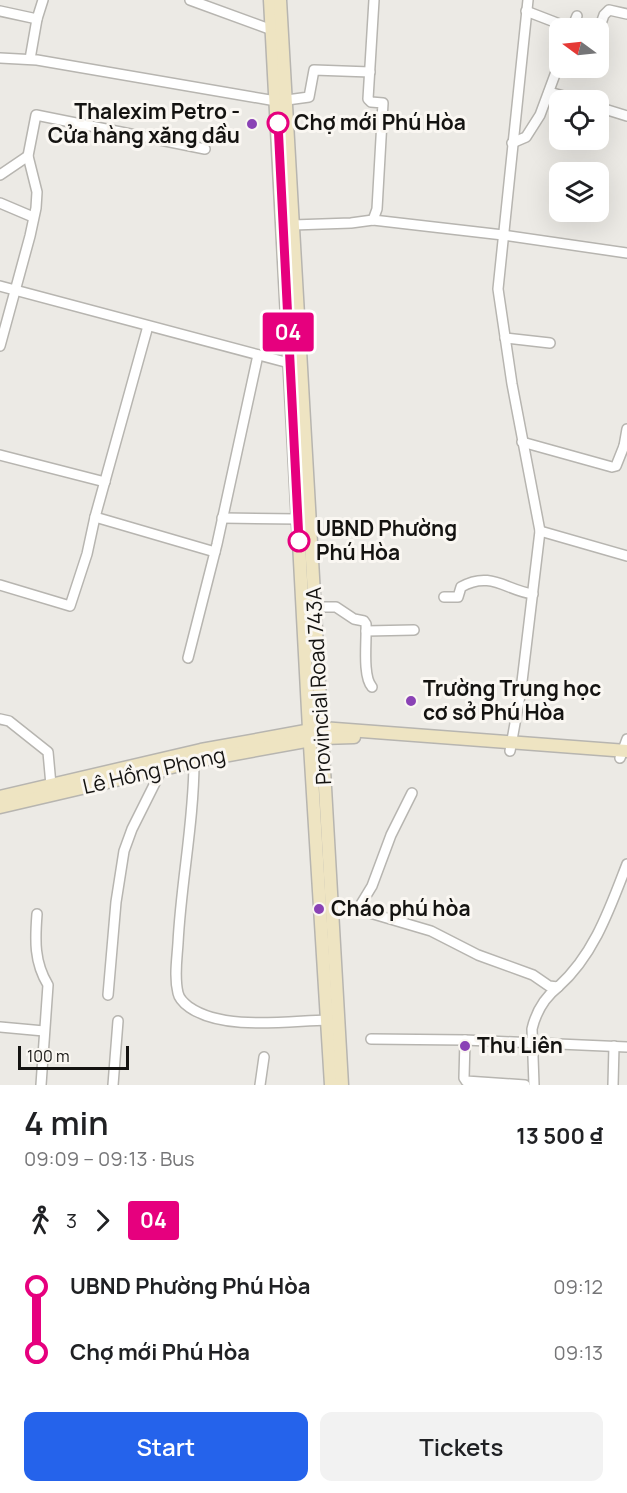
<!DOCTYPE html>
<html lang="en">
<head>
<meta charset="utf-8">
<style>
	:root { --surface:#fff; --page:#f2f2f2; --text:#202124; --muted:#757577; --accent:#2563eb }
	body { margin:0; font-family:Manrope,sans-serif; background:var(--page); color:var(--text); height:100vh; display:flex; flex-direction:column; font-size:22px; white-space:nowrap }
	* { box-sizing:border-box; margin:0 }
	p { font-size:20px; color:var(--muted) }
	.icon { flex:none; width:33px; height:33px; fill:none; stroke:currentColor; stroke-width:2; stroke-linecap:round; stroke-linejoin:round }
	.map { position:relative; height:1085px; overflow:hidden }
	.sheet { display:flex; flex-direction:column; background:var(--surface); flex:1 }
	.sheet>* { flex:none }
	.badge { padding:0 12px; border-radius:4px; font-size:21px; line-height:39px }
	.needle { width:39px; rotate:285deg }
	.fabs { position:absolute; left:549px; top:18px; display:grid; gap:12px }
	.fabs a { display:grid; place-items:center; width:60px; height:60px; border-radius:12px; background:var(--surface); box-shadow:0 6px 24px #0002; font-size:30px }
	.scale { position:absolute; left:18px; bottom:15px; width:111px; box-sizing:border-box; padding-left:6px; border:3px solid #141311; border-top:0; font-size:16px; line-height:21px; white-space:nowrap; color:#141311; -webkit-text-stroke:4px #faf7f2; paint-order:stroke }
	.map>.badge { position:absolute; translate:-50% -50%; box-shadow:0 0 0 3px #fff }
	.legs { display:flex; align-items:center; gap:9px; height:66px; padding:0 24px; font-size:20px }
	.legs p { margin-inline-start:auto }
	.head { display:flex; align-items:center; justify-content:space-between; height:102px; padding:0 24px }
	h1 { font-size:33px; font-weight:600; line-height:45px }
	.button { display:flex; gap:12px; margin-top:auto; padding:12px 24px }
	.button a { flex:1; height:69px; border-radius:12px; background:var(--accent); color:#fff; font-size:24px; font-weight:600; line-height:69px; text-align:center }
	.button a+a { background:var(--page); color:var(--text) }
	ul { padding:0 24px; list-style:none }
	li { display:flex; align-items:center; gap:21px; height:66px; font-size:22px }
	li i { display:grid; place-items:center; width:9px; height:100%; margin:0 8px; background:currentColor }
	li i::after { content:''; width:15px; height:15px; margin:-8px; border:4px solid; border-radius:50%; background:var(--surface) }
	li p { margin-inline-start:auto }
	li:first-child i { background:linear-gradient(#0000 50%,currentColor 0) }
	li:last-child i { background:linear-gradient(currentColor 50%,#0000 0) }
	.map>svg:first-child { display:block }
	.lines { fill:none; stroke-linecap:round; stroke-linejoin:round }
	.street-casing { stroke:#b7b5b0; stroke-width:12 }
	.secondary-casing { stroke:#b7b5b0; stroke-width:15 }
	.street { stroke:#fff; stroke-width:9 }
	.secondary { stroke:#eee4c2; stroke-width:12 }
	.line-1-casing { stroke:#fff; stroke-width:14 }
	.line-1 { stroke:#e6007e; stroke-width:9 }
	.stop-1-dot { fill:#fff; stroke:#e6007e; stroke-width:3 }
	.poi-dot { fill:#8a42b5; stroke:#faf7f2; stroke-width:2 }
	.labels { text-anchor:middle; stroke-width:6; stroke-linejoin:round; paint-order:stroke }
	.poi-label { font-size:21px; font-weight:bold; fill:#141311; stroke:#faf7f2; text-anchor:start }
	.stop-label { font-size:21px; font-weight:bold; fill:#141311; stroke:#faf7f2; text-anchor:start }
	.street-label { font-size:21px; fill:#141311; stroke:#faf7f2 }
</style>
</head>
<body>
<div class="map">
<svg width="627" height="1085" viewBox="0 0 627 1085">
	<rect width="100%" height="100%" fill="#eceae5"/>
	<g class="lines">
		<g class="street-casing">
			<g id="street">
				<path d="M190,0l82,30"/>
				<path d="M0,11l37,8"/>
				<path d="M526,11l44,17"/>
				<path d="M572,28l5,-12"/>
				<path d="M598,32l6,-17 5,-5 18,4"/>
				<path d="M0,58l37,2 239,41"/>
				<path d="M30,59l7,-40 6,-19"/>
				<path d="M549,92l29,8"/>
				<path d="M287,100l22,-3 5,-27 56,2"/>
				<path d="M598,107l29,9"/>
				<path d="M512,143l14,-6 14,-22 20,-54"/>
				<path d="M0,175l28,-19"/>
				<path d="M0,203l33,14"/>
				<path d="M373,220l4,-11 6,-106 -12,-1 -3,-3 6,-99"/>
				<path d="M293,225l58,-2 22,-3 130,15 124,18"/>
				<path d="M0,286l289,77"/>
				<path d="M505,338l45,5"/>
				<path d="M0,346l30,-110 6,-28 1,-16 -9,-36 8,-41 169,34"/>
				<path d="M522,442l90,25 4,-1 8,-20 3,-1"/>
				<path d="M624,446l3,-17"/>
				<path d="M0,455l105,27"/>
				<path d="M95,517l120,35"/>
				<path d="M222,518l76,1"/>
				<path d="M540,531l87,25"/>
				<path d="M0,585l70,21 17,-52 8,-37 53,-191"/>
				<path d="M444,597h14l3,-10c30,-17 46,4 72,7"/>
				<path d="M315,607h21l18,12 10,2 2,3c1,15 -4,52 6,63"/>
				<path d="M366,631l48,-1"/>
				<path d="M188,658l29,-114 41,-189"/>
				<path d="M0,719l9,2 39,31 3,33"/>
				<path d="M510,751l11,-61 19,-159 -28,-147 -14,-95 30,-289"/>
				<path d="M620,758l7,-19"/>
				<path d="M194,761c0,61 -13,121 -16,182 -1,16 -4,34 0,50 1,5 7,11 11,14 34,24 97,14 138,13"/>
				<path d="M332,905l21,3 78,23 47,24 55,20 16,11 9,1c36,-32 52,-79 69,-123"/>
				<path d="M358,909l14,-23 19,-51 21,-42"/>
				<path d="M37,914c-2,26 -3,48 11,71l-7,100"/>
				<path d="M108,995l8,-93 8,-51 8,-22 30,-60"/>
				<path d="M0,1027l44,4"/>
				<path d="M371,1039l94,1 162,7"/>
				<path d="M465,1040l-1,38 2,3 59,4"/>
				<path d="M113,1085l5,-64"/>
				<path d="M260,1085l4,-28"/>
				<path d="M534,1085l-2,-56c4,-17 12,-31 26,-42"/>
				<path d="M613,1085l1,-39"/>
			</g>
		</g>
		<g class="secondary-casing">
			<g id="secondary">
				<path d="M270,0l39,729 22,356"/>
				<path d="M280,0l62,1085"/>
				<path d="M0,797l201,-47 121,-22 305,23"/>
				<path d="M0,807l202,-47 120,-22 32,-1"/>
			</g>
		</g>
		<use href="#street" class="street"/>
		<use href="#secondary" class="secondary"/>
	</g>
	<g class="lines">
		<g class="line-1-casing">
			<path id="line-1" d="M278,123l21,418"/>
		</g>
		<use href="#line-1" class="line-1"/>
	</g>
	<g class="stop-1-dot">
		<circle cx="278" cy="123" r="10"/>
		<circle cx="299" cy="541" r="10"/>
	</g>
	<g class="poi-dot">
		<circle cx="252" cy="124" r="6"/>
		<circle cx="411" cy="701" r="6"/>
		<circle cx="319" cy="909" r="6"/>
		<circle cx="465" cy="1046" r="6"/>
	</g>
	<g class="labels">
		<g class="poi-label">
			<text x="240" y="119" text-anchor="end">Thalexim Petro -<tspan x="240" dy="24">Cửa hàng xăng dầu</tspan></text>
			<text x="423" y="696">Trường Trung học<tspan x="423" dy="24">cơ sở Phú Hòa</tspan></text>
			<text x="331" y="916">Cháo phú hòa</text>
			<text x="477" y="1053">Thu Liên</text>
		</g>
		<g class="stop-label">
			<text x="294" y="130">Chợ mới Phú Hòa</text>
			<text x="316" y="536">UBND Phường<tspan x="316" dy="24">Phú Hòa</tspan></text>
		</g>
		<g class="street-label">
			<text transform="translate(319 686) rotate(-93)" y="7">Provincial Road 743A</text>
			<text transform="translate(154 771) rotate(-13)" y="7">Lê Hồng Phong</text>
		</g>
	</g>
</svg>
<div class="fabs">
<a><svg class="needle" viewBox="-14 -14 28 28"><path d="M0-13l5 13h-10z" fill="#e53935"/><path d="M0 13l5-13h-10z" fill="#757577"/></svg></a>
<a><svg class="icon" aria-label="locate" viewBox="0 0 24 24"><circle cx="12" cy="12" r="6"/><path d="M12 2v4M12 18v4M2 12h4M18 12h4"/></svg></a>
<a><svg class="icon" aria-label="layers" viewBox="0 0 24 24"><path d="M12 4l9 5-9 5-9-5zM3 14l9 5 9-5"/></svg></a>
</div>
<div class="scale">100 m</div>
<b class="badge" style="left:288px;top:332px;background:#e6007e;color:#fff">04</b>
</div>
<section class="sheet">
<div class="head"><div><h1>4 min</h1><p>09:09 – 09:13 · Bus</p></div><b>13 500 ₫</b></div>
<div class="legs"><svg class="icon" aria-label="walk" viewBox="0 0 24 24"><circle cx="13" cy="4" r="2"/><path d="M13 8l-2 6 4 7M11 14l-3 7M7 12l3-4h3l4 4"/></svg>3<svg class="icon" aria-label="forward" viewBox="0 0 24 24"><path d="M9 5l7 7-7 7"/></svg><b class="badge" style="background:#e6007e;color:#fff">04</b></div>
<ul>
<li><i style="color:#e6007e"></i><b>UBND Phường Phú Hòa</b><p>09:12</p></li>
<li><i style="color:#e6007e"></i><b>Chợ mới Phú Hòa</b><p>09:13</p></li>
</ul>
<div class="button"><a>Start</a><a>Tickets</a></div>
</section>
</body>
</html>
